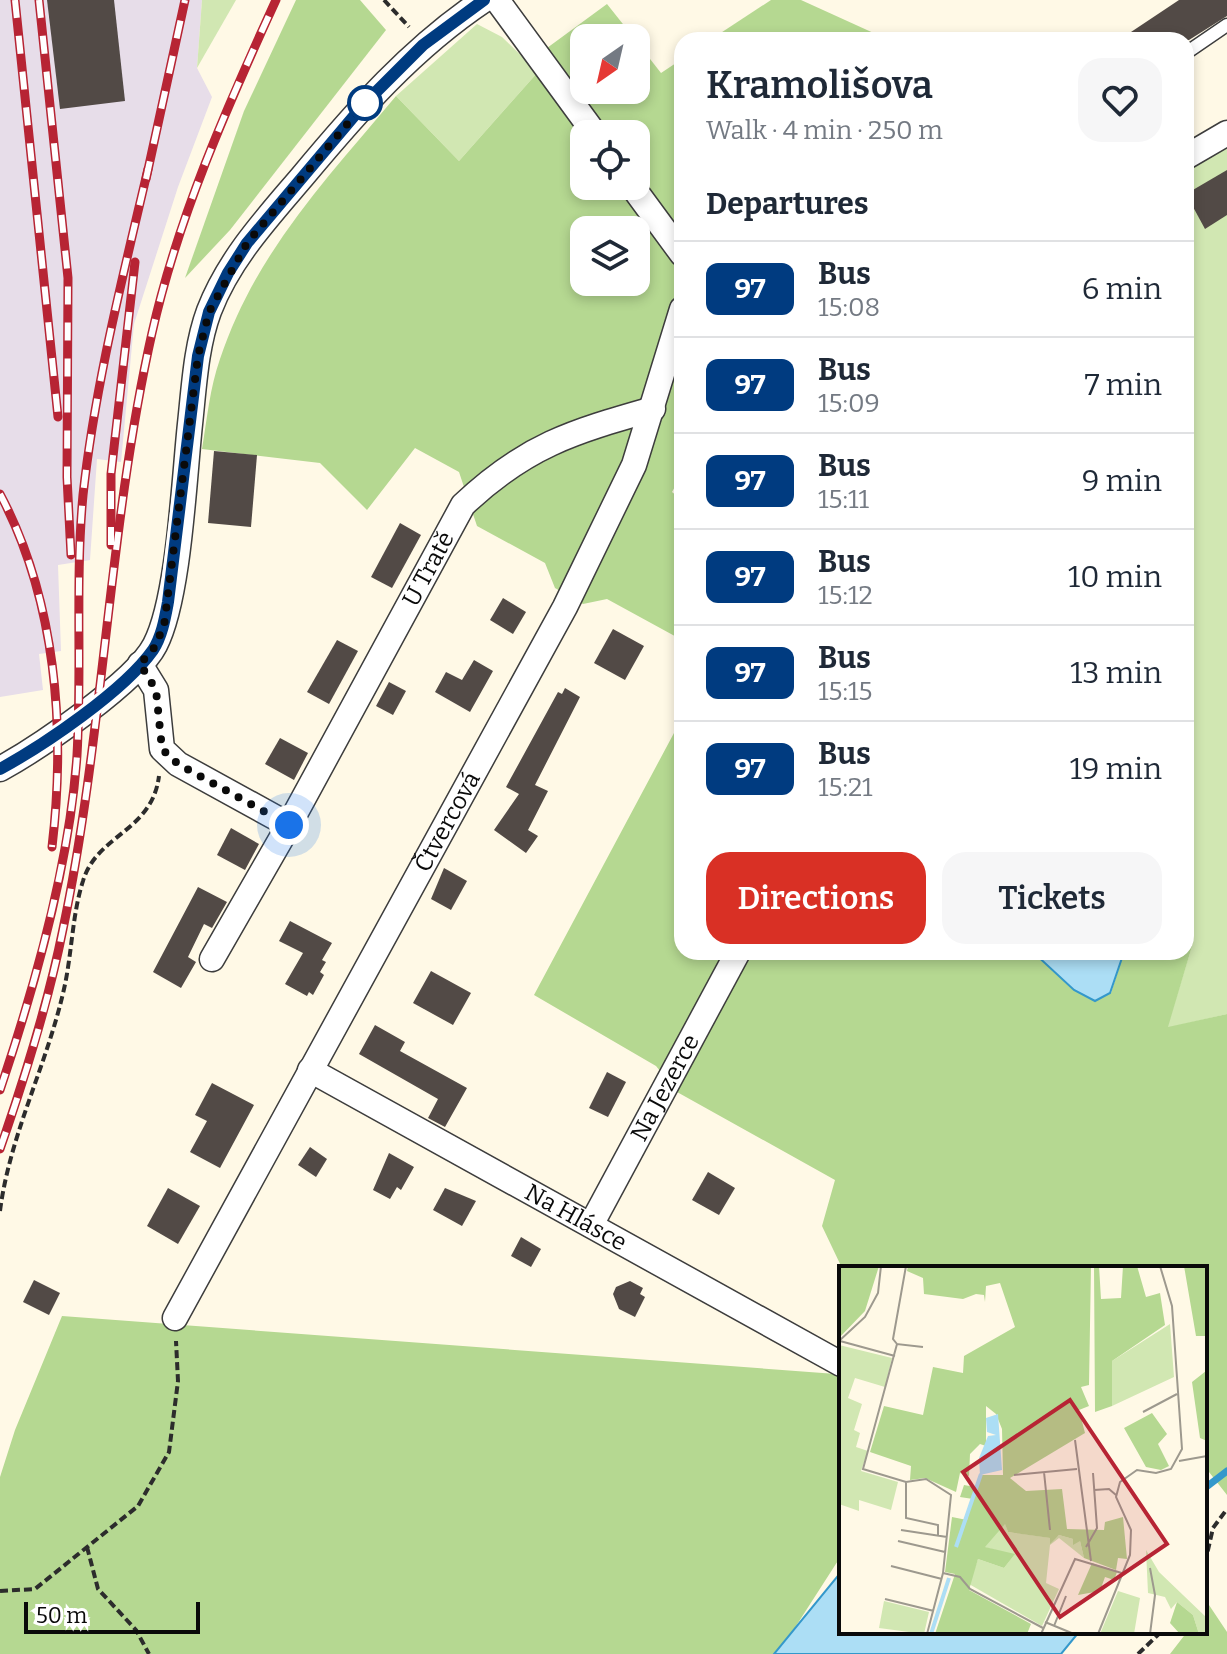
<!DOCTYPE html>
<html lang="en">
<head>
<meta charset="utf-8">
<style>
	:root { --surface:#fff; --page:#f6f6f7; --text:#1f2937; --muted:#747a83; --line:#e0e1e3; --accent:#d93025 }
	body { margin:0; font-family:Bitter,serif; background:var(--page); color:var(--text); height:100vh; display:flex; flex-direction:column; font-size:30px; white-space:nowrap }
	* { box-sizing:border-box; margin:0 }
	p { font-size:26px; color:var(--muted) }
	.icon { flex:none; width:44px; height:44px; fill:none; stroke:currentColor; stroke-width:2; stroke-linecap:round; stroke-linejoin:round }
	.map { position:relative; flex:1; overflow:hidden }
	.panel { position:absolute; left:674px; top:32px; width:520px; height:928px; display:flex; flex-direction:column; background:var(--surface); border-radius:24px; box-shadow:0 4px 12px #0003 }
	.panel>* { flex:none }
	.badge { padding:0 16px; border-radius:12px; font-size:28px; line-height:52px }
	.needle { width:52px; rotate:214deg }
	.buttons { position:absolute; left:570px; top:24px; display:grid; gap:16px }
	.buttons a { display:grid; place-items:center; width:80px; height:80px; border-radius:16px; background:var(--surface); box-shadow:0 4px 12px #0003; font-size:40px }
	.scale { position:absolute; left:24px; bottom:20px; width:176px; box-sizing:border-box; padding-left:8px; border:4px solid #0a0a0a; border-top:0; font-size:22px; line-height:28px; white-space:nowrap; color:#0a0a0a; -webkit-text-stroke:6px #fff; paint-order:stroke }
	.you { position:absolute; width:40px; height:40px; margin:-20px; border:6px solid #fff; border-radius:50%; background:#1a73e8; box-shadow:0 0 0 12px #1a73e833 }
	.map>.badge { position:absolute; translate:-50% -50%; box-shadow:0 0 0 4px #fff }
	h2 { padding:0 32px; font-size:30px; line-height:72px }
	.round { display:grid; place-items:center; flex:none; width:84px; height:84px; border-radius:24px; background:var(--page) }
	.head { display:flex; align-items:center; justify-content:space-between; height:136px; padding:0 32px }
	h1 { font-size:38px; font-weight:600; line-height:60px }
	.button { display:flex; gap:16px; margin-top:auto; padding:16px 32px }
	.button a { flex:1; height:92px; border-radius:24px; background:var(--accent); color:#fff; font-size:32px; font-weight:600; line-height:92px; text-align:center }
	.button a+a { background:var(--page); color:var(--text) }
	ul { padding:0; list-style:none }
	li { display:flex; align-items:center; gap:24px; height:96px; padding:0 32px; border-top:2px solid var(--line) }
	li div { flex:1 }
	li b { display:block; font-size:30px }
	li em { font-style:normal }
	li .badge { min-width:88px; font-weight:700; text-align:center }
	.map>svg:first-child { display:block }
	.industrial { fill:#e7dde9 }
	.green { fill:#d1e7b2 }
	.forest { fill:#b5d891; fill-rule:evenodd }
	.water { fill:#acdef5; stroke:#3498cb; stroke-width:2 }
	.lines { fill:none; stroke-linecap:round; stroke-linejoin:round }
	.stream { stroke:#3498cb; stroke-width:7 }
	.building { fill:#524a46 }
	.service-casing { stroke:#3d3d3d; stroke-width:15 }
	.minor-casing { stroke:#3d3d3d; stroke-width:27 }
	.path { stroke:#2c2c2c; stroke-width:4; stroke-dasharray:8 4; stroke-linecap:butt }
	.service { stroke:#fff; stroke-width:12 }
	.minor { stroke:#fff; stroke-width:24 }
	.rail-casing { stroke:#b72434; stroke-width:9 }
	.rail { stroke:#fff; stroke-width:6; stroke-dasharray:18; stroke-linecap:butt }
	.line-casing { stroke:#fff; stroke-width:18 }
	.line { stroke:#003b80; stroke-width:12 }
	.walk { stroke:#0a0a0a; stroke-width:8; stroke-dasharray:0 14.4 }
	.stop-dot { fill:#fff; stroke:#003b80; stroke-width:4 }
	.labels { text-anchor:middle; stroke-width:8; stroke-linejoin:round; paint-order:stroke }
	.street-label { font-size:24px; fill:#0a0a0a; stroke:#fff }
	.inset-river { fill:none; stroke:#acdef5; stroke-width:4 }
	.inset-road { fill:none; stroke:#9d998e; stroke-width:2 }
	.view { fill:#b72434; fill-opacity:0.15; stroke:#b72434; stroke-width:4 }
	.inset-edge { fill:none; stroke:#0a0a0a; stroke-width:4 }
</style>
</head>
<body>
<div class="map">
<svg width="1227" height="1654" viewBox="0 0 1227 1654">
	<rect width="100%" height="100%" fill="#fff9e6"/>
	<path class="industrial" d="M0,0h202l-5,68 15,29 -34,90 -44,137 -13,138 -24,-3 -7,101 -32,5 3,86 -22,3 4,36 -43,7z"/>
	<g class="green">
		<path d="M202,0h34l-39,68z"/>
		<path d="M477,24l25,13 36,35 -79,89 -63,-65z"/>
		<path d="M1227,147v867l-60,14 26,-85 -7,-6v-765z"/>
	</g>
	<g class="forest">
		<path d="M296,0h64l26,30 -156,200 -45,48 59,-167z"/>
		<path d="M771,0h30l88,40h-179z"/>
		<path d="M607,4l27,34h-50v52h52v-49l25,32 21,-14v179l-46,-65v-39h-28l-61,-86z"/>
		<path d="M538,72l46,62v52h36l62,88v200l-10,18 10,8v140l-75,-41 -24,5 -28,-16 -10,-25 -68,-37 -18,-54 -44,-24 -48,62 -47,-47 -118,-14c5,-30 8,-62 18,-90 36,-107 105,-178 176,-263l63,65zM584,230h52v52h-52z"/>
		<path d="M682,718v234h351l78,41 13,-41h62v-15l7,6 -25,84 59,-13v481l-18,-23 -4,2v-206h-363l-20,-42 13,-46 -158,-88 -21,-26 -122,-71z"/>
		<path d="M62,1316l774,58 5,-7v189l-63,98h-778v-177l15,-47z"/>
		<path d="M1205,1599l22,33v22h-57l17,-22h18z"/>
	</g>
	<g class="water">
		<path d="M1033,952h91l-14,41 -15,8 -21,-11z"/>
		<path d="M841,1572v60h238l-18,22h-287z"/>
	</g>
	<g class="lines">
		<path class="stream" d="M1205,1488l22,-17"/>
	</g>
	<g class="building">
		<path d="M47,0h67l11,101 -65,8z"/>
		<path d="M1179,0h48v16l-38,24h-70z"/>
		<path d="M1227,170v45l-22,14 -19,-35z"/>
		<path d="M214,451l43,4 -6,72 -43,-4z"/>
		<path d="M400,523l21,12 -29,53 -21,-11z"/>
		<path d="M503,598l23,14 -13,22 -23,-14z"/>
		<path d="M613,629l31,17 -19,34 -31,-17z"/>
		<path d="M337,640l21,11 -29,53 -22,-12z"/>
		<path d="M474,660l19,11 -23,41 -35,-20 11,-20 16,8z"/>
		<path d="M389,682l17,9 -13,24 -17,-9z"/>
		<path d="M565,688l15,9 -45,88 13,6 -20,39 10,6 -12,17 -32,-23 25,-36 -13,-7 52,-95 4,2z"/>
		<path d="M280,738l28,15 -14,27 -29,-16z"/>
		<path d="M231,828l28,16 -14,26 -28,-15z"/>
		<path d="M444,868l23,13 -16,29 -20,-11z"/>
		<path d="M198,887l29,15 -15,26 -8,-4 -16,33 8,5 -15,26 -28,-16z"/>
		<path d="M290,921l42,22 -10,17 4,2 -6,10 4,3 -11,20 -4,-3 -2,4 -22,-12 18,-31 -24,-12z"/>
		<path d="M431,971l40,22 -18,32 -40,-22z"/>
		<path d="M375,1025l30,17 -5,9 67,37 -22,39 -17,-9 10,-19 -79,-45z"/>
		<path d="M607,1072l19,10 -18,35 -19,-9z"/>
		<path d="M212,1083l42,22 -34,63 -30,-16 17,-31 -12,-6z"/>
		<path d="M310,1147l17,12 -11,18 -18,-12z"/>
		<path d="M389,1153l25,14 -13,23 -4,-3 -7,12 -17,-9z"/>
		<path d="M708,1172l27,16 -16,27 -27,-15z"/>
		<path d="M168,1188l32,18 -22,38 -31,-18z"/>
		<path d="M445,1188l31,13 -14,25 -29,-16z"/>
		<path d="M521,1237l20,12 -10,18 -20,-11z"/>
		<path d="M34,1280l26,13 -11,22 -26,-13z"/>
		<path d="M630,1281l13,7 -3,6 5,3 -10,20 -16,-8 -6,-15 3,-7z"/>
	</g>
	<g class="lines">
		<g class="service-casing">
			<path id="service" d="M1186,53l41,-28"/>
		</g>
		<g class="minor-casing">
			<g id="minor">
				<path d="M497,0l98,134"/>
				<path d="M1186,157l41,-24"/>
				<path d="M632,186l50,68"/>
				<path d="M140,664l16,26 6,59 16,15 111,61"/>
				<path d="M0,769c38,-21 136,-87 155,-124 24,-46 29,-165 35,-221 4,-37 6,-78 19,-113 20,-52 58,-93 93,-134 55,-66 110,-129 182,-177"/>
				<path id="s1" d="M212,959l77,-134 174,-320c62,-59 109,-73 190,-96"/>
				<path id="s2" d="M310,1070l531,294"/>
				<path id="s3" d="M591,1225l147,-273"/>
				<path id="s4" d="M175,1318l390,-711 69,-142 48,-156"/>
			</g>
		</g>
		<g class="path">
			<path d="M384,0l25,27"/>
			<path d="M0,1211c10,-77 47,-146 64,-222 8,-35 8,-74 19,-108 14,-47 69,-49 76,-105"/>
			<path d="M87,1547l11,42 38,41 13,24"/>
			<path d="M1205,1563l8,-35 14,-19"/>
			<path d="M0,1591l35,-2 103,-83 31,-54 9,-71 -2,-40"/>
			<path d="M1138,1654l23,-22"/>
		</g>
		<use href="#service" class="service"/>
		<use href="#minor" class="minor"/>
		<g class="rail-casing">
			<g id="rail">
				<path d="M15,0l43,417"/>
				<path d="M39,0l29,278 -1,199 4,78"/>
				<path d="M146,179l39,-179"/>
				<path d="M0,494c56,106 66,234 52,353"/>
				<path d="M111,545v-71l24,-212"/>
				<path d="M0,1090c34,-101 70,-230 77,-335 5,-87 -2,-174 6,-260 12,-110 40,-219 65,-326"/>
				<path d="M0,1149c25,-72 48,-145 63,-220 41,-196 45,-400 89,-596 26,-116 75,-226 124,-333"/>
			</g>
		</g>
		<use href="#rail" class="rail"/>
	</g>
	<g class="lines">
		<g class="line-casing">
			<path id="line" d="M0,769c44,-24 124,-78 153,-119 9,-14 12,-32 15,-48l30,-246 11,-44 19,-39 19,-30 118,-140 58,-58 61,-45"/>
		</g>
		<use href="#line" class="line"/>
		<path class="walk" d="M289,825l-111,-61 -16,-15 -6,-59 -16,-26 14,-16 10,-22 34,-270 11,-44 38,-69 118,-140"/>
	</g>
	<circle class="stop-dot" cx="365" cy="103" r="16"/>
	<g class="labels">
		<g class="street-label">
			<text dy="8" stroke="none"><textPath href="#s1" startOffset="446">U Tratě</textPath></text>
			<text dy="8" stroke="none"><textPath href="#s4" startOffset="566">Čtvercová</textPath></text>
			<text dy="8" stroke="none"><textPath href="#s3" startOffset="156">Na Jezerce</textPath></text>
			<text dy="8" stroke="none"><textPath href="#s2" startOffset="304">Na Hlásce</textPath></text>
		</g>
	</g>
	<g transform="translate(839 1266)">
		<rect width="368" height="368" fill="#fff9e6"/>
		<path d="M331,58l4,53 -62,29v-45zM0,79l53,13 -7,29 -30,-9 -7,20 14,6 -8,26 6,3 -4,14 12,4 -7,20 37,11 -7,28 -32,-10v11l-20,-7zM166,257l3,9 43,6 -1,5 9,-8 21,6 4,17 -25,-20 -9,7 -4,38 13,6 -17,37 -73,-42 9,-25 26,9 10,-13 -30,-8zM307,284l13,22 48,46v16h-8l-6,-19 -16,-13 -6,7 -6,-12 -17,-4zM279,325l22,7 -6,36h-34zM45,335l45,11 -5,22 -45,-6z" fill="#d1e7b2"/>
		<path d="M0,0h40l-14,45 -26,27zM69,0h183l-2,119 -8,2 8,19 -10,4 6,23 -75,45 16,13 36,-2 5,40 37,1 1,-8 18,-5 4,42 -9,-1 -2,12 -32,-12 -4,-17 -7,4v-6l-14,-4 -9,9v-6l-42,-6 -3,-8 -20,23 30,7 -11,14 -26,-9 -9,31 62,34 -4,10h-92l20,-60 -10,-2 7,-55 15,3 6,-21 -13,-2 4,-12 11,2 6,-12h22l-1,-46 -6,-15 -10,-8v40l-6,-2 -10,10 -1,22 -9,-3 -4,19 -31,-14 -15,2 1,-14 -41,-14 14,-46 39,9 10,-48 30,6 1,-17 51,-29 -15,-44 -14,3 -1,16 -1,-7 -8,-1 -13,5 -39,-5 -1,-16 -16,-7zM255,0h5l2,33 20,-1 2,-32h14l9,31 14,-4 5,32 -53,36v45l-17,6zM345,0h23v70h-11zM368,90v85l-7,-3 -8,-56 14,-11zM313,147l15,21 -9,10 11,22 -8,4 -15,-3 -22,-39zM253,297l25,9 -3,8 -9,-3 -5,14 -22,4zM338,336l16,13 6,19h-19l-10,-11z" fill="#b5d891"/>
		<path d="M159,148l4,56 -22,5 -1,-17 9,-22 8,-1 -9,-3 -1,-14z" fill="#acdef5"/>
		<path class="inset-river" d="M117,281l25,-73M92,368l18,-56"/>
		<path class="inset-road" d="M0,75l26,-24 13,-24 3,-27M1,75l55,15M58,78l-4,-5 13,-73M84,81l-26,-3 -34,125 43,13 20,-3 25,16 -8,78 -16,61M304,146l34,-18M236,174l16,121M340,195l28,-5M205,206l6,58M175,209l63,-6M67,216v36l32,7v11M255,224l15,-1 7,6M62,264l46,7M59,275l47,11M247,281l11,-19 -4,-55M52,300l51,13M104,307l17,4 10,12 73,39M46,333l49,12M206,356l29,12M215,360l12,-30M202,368l34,-75 50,15M259,368l32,-79 1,-25 -15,-33 4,-15 17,-12 19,3 15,-4 11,-20 -10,-143 -12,-40M311,368l5,-39 -5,-27"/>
		<path class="view" d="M231,134l97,144 -107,73 -97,-145z"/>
		<rect width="368" height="368" class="inset-edge"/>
	</g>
</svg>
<div class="buttons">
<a><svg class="needle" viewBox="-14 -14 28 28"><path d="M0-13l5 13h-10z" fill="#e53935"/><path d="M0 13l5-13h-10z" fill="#747a83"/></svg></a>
<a><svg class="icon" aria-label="locate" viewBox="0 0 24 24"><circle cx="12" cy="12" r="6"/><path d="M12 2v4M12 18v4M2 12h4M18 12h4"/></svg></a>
<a><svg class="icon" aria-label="layers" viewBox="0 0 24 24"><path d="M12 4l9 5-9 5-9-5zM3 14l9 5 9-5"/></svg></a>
</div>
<div class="scale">50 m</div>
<div class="you" style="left:289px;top:825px"></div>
<section class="panel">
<div class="head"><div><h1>Kramolišova</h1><p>Walk · 4 min · 250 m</p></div><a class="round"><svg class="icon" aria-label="heart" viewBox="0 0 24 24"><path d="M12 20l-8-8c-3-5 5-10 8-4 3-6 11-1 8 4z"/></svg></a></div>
<h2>Departures</h2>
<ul>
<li><span class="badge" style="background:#003b80;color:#fff">97</span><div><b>Bus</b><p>15:08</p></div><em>6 min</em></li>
<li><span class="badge" style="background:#003b80;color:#fff">97</span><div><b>Bus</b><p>15:09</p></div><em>7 min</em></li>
<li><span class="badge" style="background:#003b80;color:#fff">97</span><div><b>Bus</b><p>15:11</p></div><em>9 min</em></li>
<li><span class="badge" style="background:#003b80;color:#fff">97</span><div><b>Bus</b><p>15:12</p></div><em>10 min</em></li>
<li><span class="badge" style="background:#003b80;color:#fff">97</span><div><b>Bus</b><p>15:15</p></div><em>13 min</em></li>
<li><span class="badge" style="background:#003b80;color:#fff">97</span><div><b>Bus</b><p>15:21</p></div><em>19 min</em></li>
</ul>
<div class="button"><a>Directions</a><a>Tickets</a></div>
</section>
</div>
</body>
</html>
